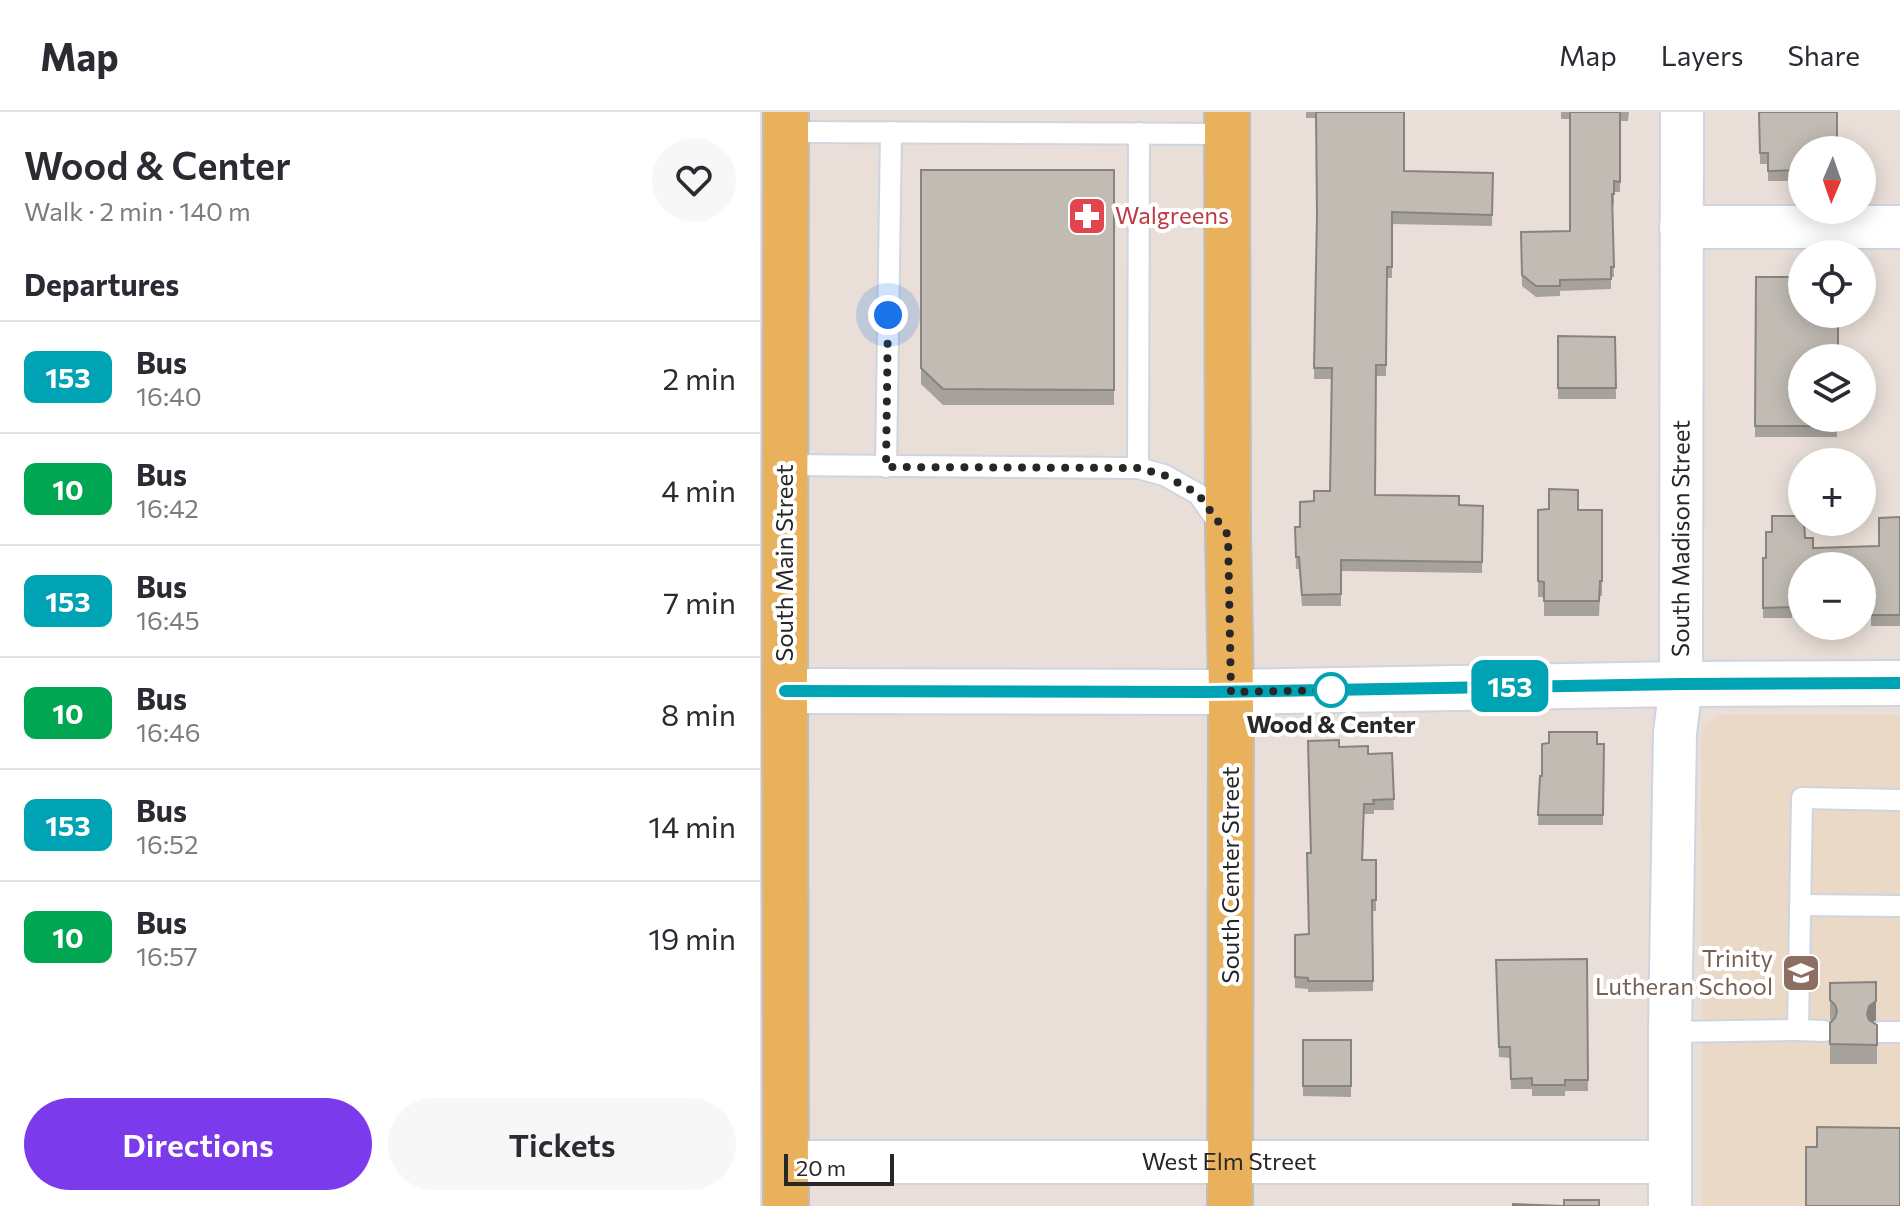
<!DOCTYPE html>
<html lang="en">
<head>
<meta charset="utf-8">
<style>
	:root { --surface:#fff; --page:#f7f7f7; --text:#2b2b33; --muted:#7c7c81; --line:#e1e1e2; --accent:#7c3aed }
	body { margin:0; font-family:Commissioner,sans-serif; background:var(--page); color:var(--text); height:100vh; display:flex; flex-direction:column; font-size:30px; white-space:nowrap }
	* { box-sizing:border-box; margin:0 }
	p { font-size:26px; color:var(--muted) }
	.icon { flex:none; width:44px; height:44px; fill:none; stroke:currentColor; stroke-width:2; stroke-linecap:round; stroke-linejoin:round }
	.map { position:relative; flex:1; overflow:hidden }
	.panel { display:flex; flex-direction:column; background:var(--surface); width:760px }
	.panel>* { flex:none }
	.badge { padding:0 16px; border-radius:12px; font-size:28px; line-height:52px }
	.needle { width:52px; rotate:182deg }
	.buttons { position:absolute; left:1028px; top:24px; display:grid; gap:16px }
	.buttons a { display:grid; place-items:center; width:88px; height:88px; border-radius:50%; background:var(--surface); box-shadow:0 4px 20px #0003; font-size:40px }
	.scale { position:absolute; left:24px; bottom:20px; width:110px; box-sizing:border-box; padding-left:8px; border:4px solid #272727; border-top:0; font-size:22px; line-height:28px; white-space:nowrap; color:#272727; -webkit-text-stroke:6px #fff; paint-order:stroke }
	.you { position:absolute; width:40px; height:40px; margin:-20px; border:6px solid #fff; border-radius:50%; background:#1a73e8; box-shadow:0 0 0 12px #1a73e833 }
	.map>.badge { position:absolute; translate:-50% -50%; box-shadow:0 0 0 4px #fff }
	h2 { padding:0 24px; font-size:30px; line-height:72px }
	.round { display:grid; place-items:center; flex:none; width:84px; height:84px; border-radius:42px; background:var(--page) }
	.overview { display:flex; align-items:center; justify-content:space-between; height:136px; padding:0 24px }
	h1 { font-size:38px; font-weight:600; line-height:60px }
	.button { display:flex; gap:16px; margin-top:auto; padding:16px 24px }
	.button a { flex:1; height:92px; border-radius:48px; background:var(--accent); color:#fff; font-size:32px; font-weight:600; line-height:92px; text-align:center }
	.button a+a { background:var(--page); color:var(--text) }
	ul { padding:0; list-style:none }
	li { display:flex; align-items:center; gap:24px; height:112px; padding:0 24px; border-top:2px solid var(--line) }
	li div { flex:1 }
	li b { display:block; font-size:30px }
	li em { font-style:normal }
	li .badge { min-width:88px; font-weight:700; text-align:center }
	header { display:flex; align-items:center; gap:48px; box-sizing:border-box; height:112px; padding:0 40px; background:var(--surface); border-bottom:2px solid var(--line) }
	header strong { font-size:38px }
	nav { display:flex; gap:44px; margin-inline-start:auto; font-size:28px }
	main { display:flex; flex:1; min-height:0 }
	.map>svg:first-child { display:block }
	.education { fill:#ebd9c8 }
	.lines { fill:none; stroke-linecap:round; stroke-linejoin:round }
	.service-casing { stroke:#ced4e0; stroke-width:24 }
	.minor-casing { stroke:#ced4e0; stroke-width:46 }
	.tertiary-casing { stroke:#ced4e0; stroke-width:48 }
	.primary-casing { stroke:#bebebe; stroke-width:48 }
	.service { stroke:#fff; stroke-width:20 }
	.minor { stroke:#fff; stroke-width:42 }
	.tertiary { stroke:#fff; stroke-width:44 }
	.primary { stroke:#eab15c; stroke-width:44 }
	.wall { fill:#a6a19b }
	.shaded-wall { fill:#87837e }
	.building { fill:#c1bbb4; stroke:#87837e; stroke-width:2 }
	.line-casing { stroke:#fff; stroke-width:18 }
	.line { stroke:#00a3b4; stroke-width:12 }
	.walk { stroke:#272727; stroke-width:8; stroke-dasharray:0 14.4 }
	.stop-dot { fill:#fff; stroke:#00a3b4; stroke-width:4 }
	.labels { text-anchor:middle; stroke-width:8; stroke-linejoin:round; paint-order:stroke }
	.health-label { font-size:24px; fill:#be3a42; stroke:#fff; text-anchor:start }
	.street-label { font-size:24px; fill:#272727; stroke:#fff }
	.stop-label { font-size:24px; font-weight:bold; fill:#272727; stroke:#fff }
	.education-label { font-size:24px; fill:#785e54; stroke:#fff; text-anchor:end }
</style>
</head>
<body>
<header>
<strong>Map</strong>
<nav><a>Map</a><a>Layers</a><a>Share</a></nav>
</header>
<main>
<section class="panel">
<div class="overview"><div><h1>Wood &amp; Center</h1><p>Walk · 2 min · 140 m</p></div><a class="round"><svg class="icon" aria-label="heart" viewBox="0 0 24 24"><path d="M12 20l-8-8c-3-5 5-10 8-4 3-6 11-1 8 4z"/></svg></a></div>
<h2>Departures</h2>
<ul>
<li><span class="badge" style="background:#00a3b4;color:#fff">153</span><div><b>Bus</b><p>16:40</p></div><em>2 min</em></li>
<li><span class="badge" style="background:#00a651;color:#fff">10</span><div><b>Bus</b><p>16:42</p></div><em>4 min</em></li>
<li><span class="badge" style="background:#00a3b4;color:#fff">153</span><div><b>Bus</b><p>16:45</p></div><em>7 min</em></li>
<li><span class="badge" style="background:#00a651;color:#fff">10</span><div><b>Bus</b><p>16:46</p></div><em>8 min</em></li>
<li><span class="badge" style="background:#00a3b4;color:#fff">153</span><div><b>Bus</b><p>16:52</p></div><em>14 min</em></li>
<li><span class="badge" style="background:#00a651;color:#fff">10</span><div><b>Bus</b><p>16:57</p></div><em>19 min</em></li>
</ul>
<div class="button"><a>Directions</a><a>Tickets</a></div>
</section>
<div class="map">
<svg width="1140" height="1094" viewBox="0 0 1140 1094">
	<rect width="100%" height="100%" fill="#e9dfd8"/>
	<path class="education" d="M959,603h181v491h-197l-2,-467 5,-16z"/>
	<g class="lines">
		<g class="service-casing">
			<g id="service">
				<path d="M26,20l441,2"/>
				<path d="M25,353l353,3 26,7 34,19 22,31"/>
				<path d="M126,355l5,-335"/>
				<path d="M378,356l1,-335"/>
				<path d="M1041,793l99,1"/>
				<path d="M1038,918l26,1"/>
				<path d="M910,920l128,-2 4,-232 98,2"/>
				<path d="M1120,920h20"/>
			</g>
		</g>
		<g class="minor-casing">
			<g id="minor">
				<path d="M921,115h219"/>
				<path id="s1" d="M27,1050h883"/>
				<path id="s2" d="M910,1094v-174l5,-299 6,-49 1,-572"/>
			</g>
		</g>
		<g class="tertiary-casing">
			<path id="tertiary" d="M25,579l446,1 450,-8 219,-1"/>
		</g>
		<g class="primary-casing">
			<g id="primary">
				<path d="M26,0l-1,579 1,515"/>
				<path d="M467,0l1,423 3,157 -1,514"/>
			</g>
		</g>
		<use href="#service" class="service"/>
		<use href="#minor" class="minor"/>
		<use href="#tertiary" class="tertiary"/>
		<use href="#primary" class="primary"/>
	</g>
	<g class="wall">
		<path d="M546,0h99l-1,59 89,2 -1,53 -100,-2v54h-5l-1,98h-10l-1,119 84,10 24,1 -1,67 -141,-2v35h-39l-3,-37h-3l-1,-42h5l14,-26 16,-10 1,-112h-17l3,-158 -1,-103h-10z"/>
		<path d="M801,0h68l-1,9h-8v71h-6v13h-2l2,72h-3v12l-51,2v5l-24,1 -14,-11 -1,-54 49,-1v-112h-9z"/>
		<path d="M999,0l43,38v28h-1v3h-33v-17h-8z"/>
		<path d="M161,58h193v235h-171l-22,-21z"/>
		<path d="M996,165l81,141v19h-82z"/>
		<path d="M798,224l57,1 1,62h-58z"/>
		<path d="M789,397l53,1v86h-2l-1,20h-55v-19h-6v-87z"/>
		<path d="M1140,405v109h-29v-16h-9v-44h-60v47h-10v5h-29v-60h3l39,-20 8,10 66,-2z"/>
		<path d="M837,632h7l-1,81h-65l2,-49h2z"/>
		<path d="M579,635l29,7 24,-1 2,57h-20v4h-10l-1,46h13v51h-3v80l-65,1v-3l-13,-1v-53l14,-1 1,-81z"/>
		<path d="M827,847l1,132h-23v5h-33v-7h-21l-1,-31 -11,-1 -3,-97z"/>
		<path d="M1070,871l46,37 -3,2 4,3v39h-47v-41l2,-2 -2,-2z"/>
		<path d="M543,928h48v57l-48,-1z"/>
	</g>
	<path class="shaded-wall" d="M1116,889v19l-7,5 -2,-11 2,-8z"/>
	<g class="building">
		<path d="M556,0h88v59l89,2 -1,42 -100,-3v55h-5l-1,98h-10l-1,130 84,1v9l24,1 -1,56 -141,-2v34l-39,1 -3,-38h-3l-1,-30h5v-25l14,-1v-10h16l2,-123h-18l3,-152z"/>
		<path d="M810,0h50v70l-6,-1v13h-2l2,73h-3v12l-51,1v6h-24l-14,-11 -1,-43 49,-1z"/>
		<path d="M999,0h78v38h-35v18h-1v2l-33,1v-18h-8z"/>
		<path d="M161,58h193v220l-171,-1 -22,-21z"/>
		<path d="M996,165h46v37h36v44h-36v60h35v8h-82z"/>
		<path d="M798,224l57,1 1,51h-58z"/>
		<path d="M789,377l29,1v20h24v71h-2l-1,20h-55v-19l-6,-1v-71l11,-1z"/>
		<path d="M1012,404h30v6h2l1,16h8v10l66,-2v-28l21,-1v98h-29v-15l-9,-1v-33h-60v36h-10v5l-29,1v-50h3v-26h6z"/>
		<path d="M789,620h48v12h7l-1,71h-65l2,-39h2v-32l7,-1z"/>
		<path d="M579,628v7l29,-1v8l24,-1 2,46 -21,1 1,4h-10l-2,56h14v40h-4l1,81h-65v-3l-13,-1v-42l14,-1 -2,-81h4l-3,-112z"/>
		<path d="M827,847l1,121h-23v5h-33v-7l-21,1 -1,-32h-11l-3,-87z"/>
		<path d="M1116,870v19l-7,5 -2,8 2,6 8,5v20l-47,-1v-21l5,-5 2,-7 -2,-6 -5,-5v-17z"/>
		<rect x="543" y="928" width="48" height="46"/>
		<path d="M1057,1015l83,1v78h-94v-59h11z"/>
		<path d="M804,1088h35v6h-86v-2l51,2z"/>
	</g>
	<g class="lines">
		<g class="line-casing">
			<path id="line" d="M25,579l423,1 473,-8 219,-1"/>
		</g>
		<use href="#line" class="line"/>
		<path class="walk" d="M128,203l-2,152 252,1 26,7 34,19 30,41 3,157 111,-2h-11"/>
	</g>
	<defs>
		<g id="pharmacy-square" transform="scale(2)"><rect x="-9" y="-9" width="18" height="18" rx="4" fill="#e0444e" stroke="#fff"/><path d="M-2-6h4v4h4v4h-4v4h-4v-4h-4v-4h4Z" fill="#fff"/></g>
		<g id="school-square" transform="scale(2)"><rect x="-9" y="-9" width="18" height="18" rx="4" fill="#8d6e63" stroke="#fff"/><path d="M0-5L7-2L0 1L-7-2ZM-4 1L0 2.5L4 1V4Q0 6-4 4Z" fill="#fff"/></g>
	</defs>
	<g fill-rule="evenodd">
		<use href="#pharmacy-square" x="327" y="104"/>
		<use href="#school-square" x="1041" y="861"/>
	</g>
	<circle class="stop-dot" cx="571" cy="578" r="16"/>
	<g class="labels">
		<g class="health-label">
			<text x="355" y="112">Walgreens</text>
		</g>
		<g class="street-label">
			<text dy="8" stroke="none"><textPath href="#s2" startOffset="668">South Madison Street</textPath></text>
			<text transform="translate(25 451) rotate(-90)" y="8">South Main Street</text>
			<text transform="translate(471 763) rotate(-90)" y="8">South Center Street</text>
			<text dy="8" stroke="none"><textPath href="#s1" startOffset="442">West Elm Street</textPath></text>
		</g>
		<g class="stop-label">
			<text x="571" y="621">Wood &amp; Center</text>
		</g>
		<g class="education-label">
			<text x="1013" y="855">Trinity<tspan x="1013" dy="28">Lutheran School</tspan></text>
		</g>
	</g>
</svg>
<div class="buttons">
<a><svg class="needle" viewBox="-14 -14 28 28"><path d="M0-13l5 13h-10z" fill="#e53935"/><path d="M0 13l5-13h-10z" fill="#7c7c81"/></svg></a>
<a><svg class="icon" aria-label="locate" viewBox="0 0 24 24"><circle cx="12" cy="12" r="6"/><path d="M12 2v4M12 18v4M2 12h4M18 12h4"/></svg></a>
<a><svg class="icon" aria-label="layers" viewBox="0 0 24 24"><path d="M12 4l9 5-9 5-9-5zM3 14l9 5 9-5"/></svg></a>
<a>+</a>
<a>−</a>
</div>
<div class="scale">20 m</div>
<div class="you" style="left:128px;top:203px"></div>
<b class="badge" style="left:750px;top:574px;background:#00a3b4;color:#fff">153</b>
</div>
</main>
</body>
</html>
